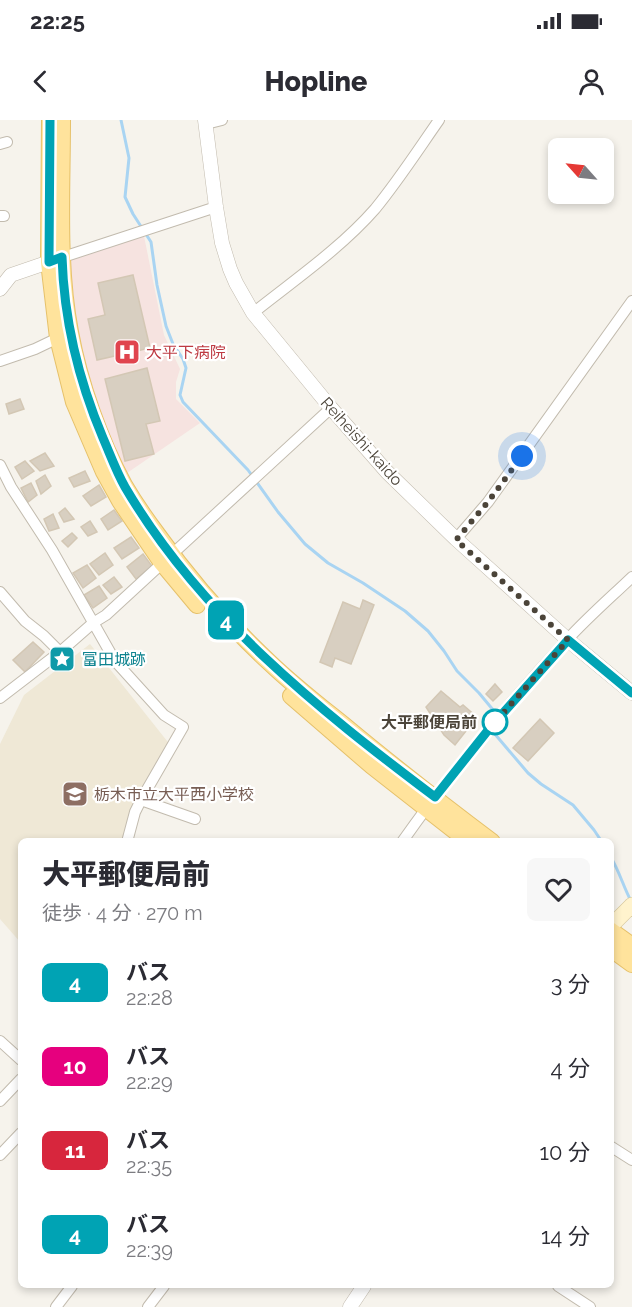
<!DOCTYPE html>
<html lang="ja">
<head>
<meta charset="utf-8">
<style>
	:root { --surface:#fff; --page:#f7f7f7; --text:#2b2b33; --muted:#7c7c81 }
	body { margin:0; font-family:Raleway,"Noto Sans JP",sans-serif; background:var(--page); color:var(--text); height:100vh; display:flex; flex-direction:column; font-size:22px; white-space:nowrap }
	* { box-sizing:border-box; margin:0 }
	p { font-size:20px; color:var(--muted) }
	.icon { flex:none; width:33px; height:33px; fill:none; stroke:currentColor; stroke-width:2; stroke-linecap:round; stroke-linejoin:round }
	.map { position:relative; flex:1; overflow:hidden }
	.sheet { position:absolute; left:18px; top:718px; width:596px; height:450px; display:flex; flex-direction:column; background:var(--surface); border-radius:9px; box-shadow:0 3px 9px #0003 }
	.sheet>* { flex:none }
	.badge { padding:0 12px; border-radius:9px; font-size:21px; line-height:39px }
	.needle { width:39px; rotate:297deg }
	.buttons { position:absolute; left:548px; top:18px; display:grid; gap:12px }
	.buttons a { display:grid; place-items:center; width:66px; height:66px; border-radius:9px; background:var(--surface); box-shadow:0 3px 9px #0003; font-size:30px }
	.you { position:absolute; width:30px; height:30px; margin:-15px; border:4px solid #fff; border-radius:50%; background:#1a73e8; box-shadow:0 0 0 9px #1a73e833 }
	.map>.badge { position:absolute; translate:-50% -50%; box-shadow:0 0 0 3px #fff }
	.round { display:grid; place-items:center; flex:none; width:63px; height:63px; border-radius:9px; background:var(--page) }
	.overview { display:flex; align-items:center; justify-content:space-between; height:102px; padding:0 24px }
	h1 { font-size:28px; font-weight:800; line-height:45px }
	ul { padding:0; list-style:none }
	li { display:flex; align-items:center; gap:18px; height:84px; padding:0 24px }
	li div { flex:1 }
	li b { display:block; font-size:22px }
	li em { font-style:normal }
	li .badge { min-width:66px; font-weight:700; text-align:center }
	.status { display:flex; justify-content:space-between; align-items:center; height:42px; padding:0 30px; background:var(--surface); direction:ltr }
	.status svg { height:16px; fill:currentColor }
	header { display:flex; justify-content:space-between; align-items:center; height:78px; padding:0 24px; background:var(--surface); font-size:27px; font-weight:800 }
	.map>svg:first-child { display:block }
	.education { fill:#efe8d6 }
	.medical { fill:#f6e3e0 }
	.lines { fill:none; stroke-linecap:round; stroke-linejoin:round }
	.stream { stroke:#a9d4f2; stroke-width:3 }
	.building { fill:#d8cfc1; stroke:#d3c7b4; stroke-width:1.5 }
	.minor-casing { stroke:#c2bbae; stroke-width:12 }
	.tertiary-casing { stroke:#c2bbae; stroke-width:15 }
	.secondary-casing { stroke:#d6c79b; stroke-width:16 }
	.primary-casing { stroke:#e6c16a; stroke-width:18 }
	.minor { stroke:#fff; stroke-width:10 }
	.tertiary { stroke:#fff; stroke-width:14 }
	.secondary { stroke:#fff3cd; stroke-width:15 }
	.primary { stroke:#ffe39c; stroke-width:16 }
	.line-casing { stroke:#fff; stroke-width:14 }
	.line { stroke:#00a3b4; stroke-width:9 }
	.walk { stroke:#4b4439; stroke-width:6; stroke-dasharray:0 10.8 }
	.stop-dot { fill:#fff; stroke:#00a3b4; stroke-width:3 }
	.labels { text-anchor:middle; stroke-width:4.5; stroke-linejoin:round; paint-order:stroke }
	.health-label { font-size:16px; fill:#be3a42; stroke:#fff; text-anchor:start }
	.street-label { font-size:16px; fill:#4b4439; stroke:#fff }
	.culture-label { font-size:16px; fill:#0d838f; stroke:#fff; text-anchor:start }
	.stop-label { font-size:16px; font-weight:bold; fill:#4b4439; stroke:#fff; text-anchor:end }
	.education-label { font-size:16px; fill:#785e54; stroke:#fff; text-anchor:start }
</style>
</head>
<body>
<div class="status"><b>22:25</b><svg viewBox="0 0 49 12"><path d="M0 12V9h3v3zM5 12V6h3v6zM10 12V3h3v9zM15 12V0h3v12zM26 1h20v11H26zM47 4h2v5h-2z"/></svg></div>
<header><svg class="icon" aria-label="back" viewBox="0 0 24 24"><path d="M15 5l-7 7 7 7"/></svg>Hopline<svg class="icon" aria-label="person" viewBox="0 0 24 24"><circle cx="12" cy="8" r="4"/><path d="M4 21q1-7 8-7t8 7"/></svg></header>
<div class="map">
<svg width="632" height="1187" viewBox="0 0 632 1187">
	<rect width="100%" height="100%" fill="#f6f3ec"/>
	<path class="education" d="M90,524l81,102 -43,95 -107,1v101l-21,-24v-175l24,-49z"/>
	<path class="medical" d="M144,116l20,99 16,34 -4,13v17l24,24 -73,50 -21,-44 -17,-44 -12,-56 -7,-67 4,-4z"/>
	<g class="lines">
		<g class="stream">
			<path d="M121,0l8,38 -4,39 8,17 18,28 6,43 9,41 7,18 10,15 3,9 -6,27 3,7 65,68 30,42 27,32 23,19 35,20 42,28 23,20 16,20 13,20 22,22 15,18v8"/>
			<path d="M494,609v4l34,40 13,11 32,21 21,25 8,12"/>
			<path d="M610,736c9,14 13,30 21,45"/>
		</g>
	</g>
	<g class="building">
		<path d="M133,155l17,73 -53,12 -9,-41 17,-4 -7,-32z"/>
		<path d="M147,248l13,53 -14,3 8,30 -29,7 -20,-82z"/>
		<path d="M20,279l4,10 -15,5 -3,-10z"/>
		<path d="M45,333l9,13 -14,5 -10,-10z"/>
		<path d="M25,341l9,10 -12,8 -7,-12z"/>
		<path d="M85,351l5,10 -16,6 -5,-9z"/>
		<path d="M45,355l6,11 -10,8 -5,-13z"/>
		<path d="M31,363l6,12 -9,7 -7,-14z"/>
		<path d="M99,365l7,12 -15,9 -8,-10z"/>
		<path d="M65,388l9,11 -10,3 -5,-9z"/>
		<path d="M114,390l8,11 -14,9 -7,-11z"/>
		<path d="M53,394l6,14 -10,3 -5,-12z"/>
		<path d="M90,401l7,11 -9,4 -7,-9z"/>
		<path d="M72,413l5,5 -9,9 -6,-6z"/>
		<path d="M131,417l8,11 -17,11 -8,-11z"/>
		<path d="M105,433l8,12 -14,10 -9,-11z"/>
		<path d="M143,434l9,12 -16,13 -9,-12z"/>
		<path d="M87,445l9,13 -13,10 -10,-15z"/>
		<path d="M114,457l8,10 -11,7 -8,-9z"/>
		<path d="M99,466l8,12 -14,10 -9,-13z"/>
		<path d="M363,480l11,5 -23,59 -16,-6 -3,9 -12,-5 23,-60 17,7z"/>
		<path d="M33,522l11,10 -19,20 -12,-12z"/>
		<path d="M495,564l7,8 -9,9 -7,-7z"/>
		<path d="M441,571l19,16 3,-2 14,12 -22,28 -11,-10 -18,-28z"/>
		<path d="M540,599l14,14 -26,28 -15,-13z"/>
	</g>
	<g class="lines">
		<g class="minor-casing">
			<g id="minor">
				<path d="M206,4l16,-4"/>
				<path d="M0,24l7,-2"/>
				<path d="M0,96h4"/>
				<path d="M57,139l159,-52"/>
				<path d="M253,193c40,-32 88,-65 122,-104 23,-28 43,-59 64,-89"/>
				<path d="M0,241l35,-12 23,-11"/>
				<path d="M0,345l11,22 41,63 63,111 49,54 19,12 -42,73 -6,12 -8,30"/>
				<path d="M456,419l32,-37 144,-201"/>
				<path d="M0,472l25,29 19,15 16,16"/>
				<path d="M0,578l60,-46 33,-29 13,-8 225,-207"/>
				<path d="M141,680l54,19"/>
				<path d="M402,722c50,-71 106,-138 165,-202 20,-22 43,-42 65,-63"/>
				<path d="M0,921l21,19"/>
				<path d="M0,981l21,-22"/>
				<path d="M610,1026l22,14"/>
				<path d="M0,1035l21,-22"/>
				<path d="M558,1166l32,21"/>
				<path d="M56,1187l16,-21"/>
				<path d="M148,1187l16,-21"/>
			</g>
		</g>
		<g class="tertiary-casing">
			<g id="tertiary">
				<path d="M205,0l11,87 6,36 8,26 6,14 17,30 78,95 56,64 69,67 112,101 64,53"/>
				<path d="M0,169l11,-14 38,-13"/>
				<path d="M350,1187l14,-21"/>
			</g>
		</g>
		<g class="secondary-casing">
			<path id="secondary" d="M610,807l22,-22"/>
		</g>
		<g class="primary-casing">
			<g id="primary">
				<path d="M50,0l-1,142 9,76 16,64 30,70 16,29 42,62 35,42"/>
				<path d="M62,0c0,70 -5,144 8,212 9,50 30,109 54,153 10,17 21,33 33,49 34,48 70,89 113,129 24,23 50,43 76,64 48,40 97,78 146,115"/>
				<path d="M291,576l81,70 97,76"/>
				<path d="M610,810l22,16"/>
				<path d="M610,828l22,16"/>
			</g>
		</g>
		<use href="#minor" class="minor"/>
		<use href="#tertiary" class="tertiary"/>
		<use href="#secondary" class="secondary"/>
		<use href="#primary" class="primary"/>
	</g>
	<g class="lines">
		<g class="line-casing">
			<path id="line" d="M50,0l-1,142 13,-5c2,63 16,122 41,181 7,16 13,33 22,49 75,128 193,222 310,310l54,-68 79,-89 64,53"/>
		</g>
		<use href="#line" class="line"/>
		<path class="walk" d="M495,602l-6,7 79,-89 -112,-100 32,-38 34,-46"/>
	</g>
	<defs>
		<g id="hospital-square" transform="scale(1.35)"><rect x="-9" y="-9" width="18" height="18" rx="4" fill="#e0444e" stroke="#fff"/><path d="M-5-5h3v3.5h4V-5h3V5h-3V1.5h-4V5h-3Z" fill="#fff"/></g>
		<g id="sight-square" transform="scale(1.35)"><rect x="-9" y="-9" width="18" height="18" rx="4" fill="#0f9aa8" stroke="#fff"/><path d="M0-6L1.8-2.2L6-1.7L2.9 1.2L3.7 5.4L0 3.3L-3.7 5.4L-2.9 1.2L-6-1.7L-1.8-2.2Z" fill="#fff"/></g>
		<g id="school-square" transform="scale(1.35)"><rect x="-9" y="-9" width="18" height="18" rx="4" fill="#8d6e63" stroke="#fff"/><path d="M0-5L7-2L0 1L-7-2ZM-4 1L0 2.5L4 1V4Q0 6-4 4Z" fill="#fff"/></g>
	</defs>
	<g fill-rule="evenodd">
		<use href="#hospital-square" x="127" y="232"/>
		<use href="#sight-square" x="62" y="539"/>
		<use href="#school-square" x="75" y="674"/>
	</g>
	<circle class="stop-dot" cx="495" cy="602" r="12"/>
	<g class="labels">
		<g class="health-label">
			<text x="146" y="238">大平下病院</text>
		</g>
		<g class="street-label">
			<text transform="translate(362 321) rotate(48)" y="6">Reiheishi-kaido</text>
		</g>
		<g class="culture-label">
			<text x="82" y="545">富田城跡</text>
		</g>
		<g class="stop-label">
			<text x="477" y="608">大平郵便局前</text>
		</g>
		<g class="education-label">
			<text x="94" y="680">栃木市立大平西小学校</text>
		</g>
	</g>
</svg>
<div class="buttons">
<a><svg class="needle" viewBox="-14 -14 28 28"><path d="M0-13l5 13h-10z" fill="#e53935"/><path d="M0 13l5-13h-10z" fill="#7c7c81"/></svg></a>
</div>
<div class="you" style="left:522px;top:336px"></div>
<b class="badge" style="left:226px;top:500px;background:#00a3b4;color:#fff">4</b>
<section class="sheet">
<div class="overview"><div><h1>大平郵便局前</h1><p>徒歩 · 4 分 · 270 m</p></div><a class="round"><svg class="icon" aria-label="heart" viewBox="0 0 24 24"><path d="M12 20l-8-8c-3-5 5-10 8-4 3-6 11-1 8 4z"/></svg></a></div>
<ul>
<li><span class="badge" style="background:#00a3b4;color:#fff">4</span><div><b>バス</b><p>22:28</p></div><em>3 分</em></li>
<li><span class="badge" style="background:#e6007e;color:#fff">10</span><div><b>バス</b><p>22:29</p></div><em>4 分</em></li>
<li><span class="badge" style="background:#d7263d;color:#fff">11</span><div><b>バス</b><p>22:35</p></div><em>10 分</em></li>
<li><span class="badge" style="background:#00a3b4;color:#fff">4</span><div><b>バス</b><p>22:39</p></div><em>14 分</em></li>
</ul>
</section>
</div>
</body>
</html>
